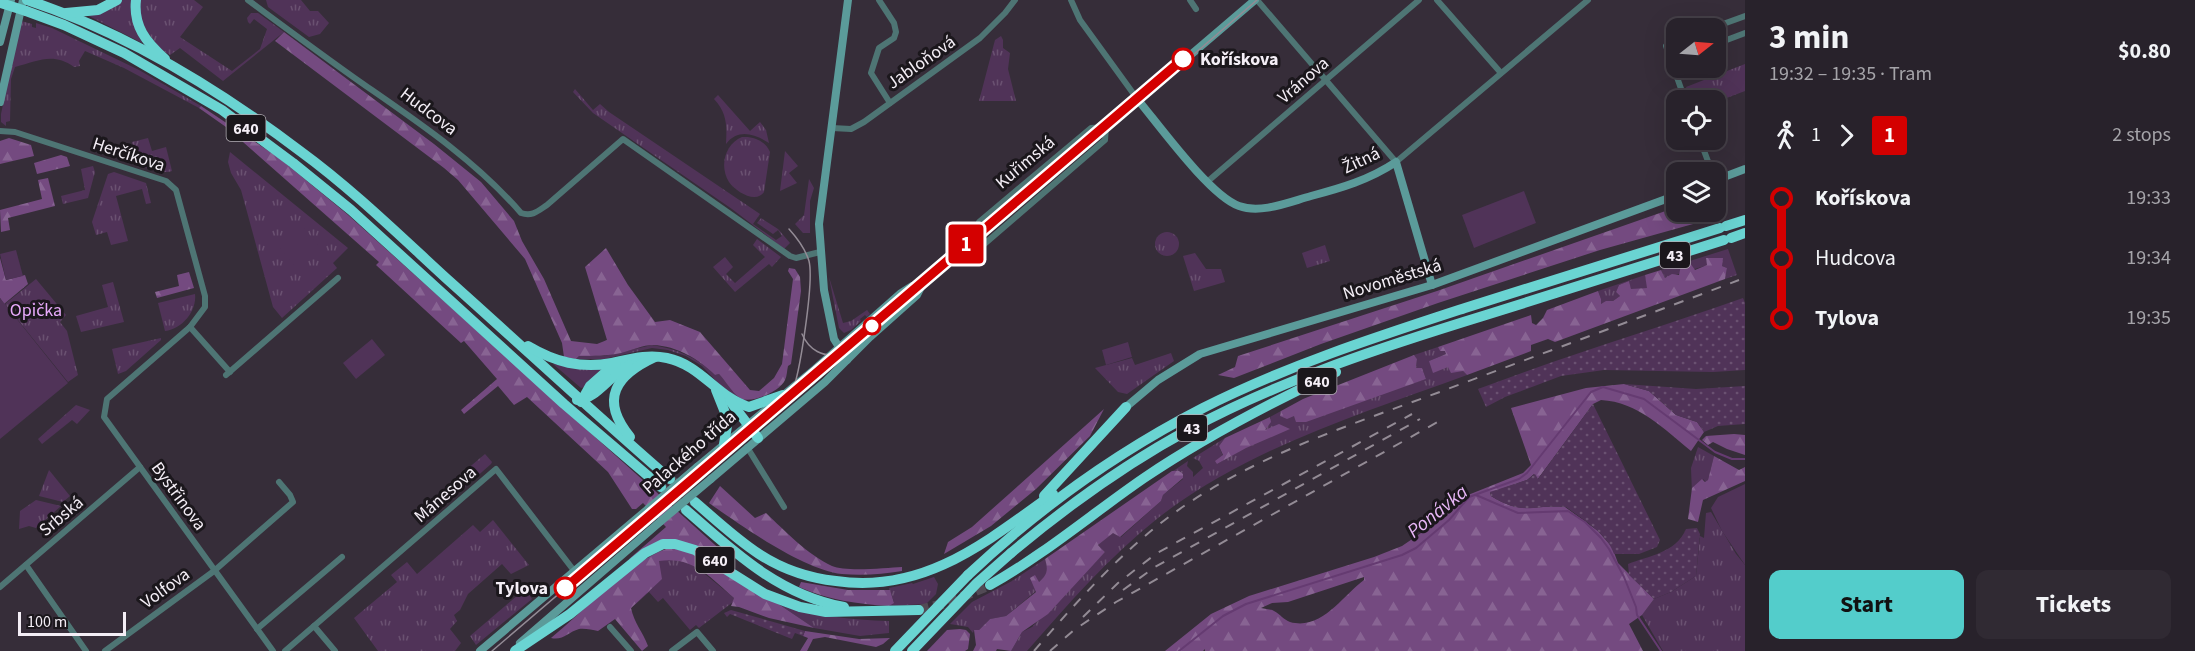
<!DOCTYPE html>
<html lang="en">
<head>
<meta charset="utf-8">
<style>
	:root { --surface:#28222b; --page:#302a33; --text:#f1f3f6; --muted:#a5a4a9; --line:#443f47; --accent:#53cdcb }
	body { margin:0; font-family:"Source Sans 3",sans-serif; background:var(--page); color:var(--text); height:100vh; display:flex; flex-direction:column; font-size:22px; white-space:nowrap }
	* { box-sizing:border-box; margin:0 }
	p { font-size:20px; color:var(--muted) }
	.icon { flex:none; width:33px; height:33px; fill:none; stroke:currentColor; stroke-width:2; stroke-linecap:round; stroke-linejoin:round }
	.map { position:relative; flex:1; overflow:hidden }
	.side { display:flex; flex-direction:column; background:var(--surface); width:450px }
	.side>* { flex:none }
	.badge { padding:0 12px; border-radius:4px; font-size:21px; line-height:39px }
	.needle { width:39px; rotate:73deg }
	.buttons { position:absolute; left:1666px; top:18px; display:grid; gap:12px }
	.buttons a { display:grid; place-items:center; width:60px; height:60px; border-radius:12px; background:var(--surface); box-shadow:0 6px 24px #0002,0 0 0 2px var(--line); font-size:30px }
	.scale { position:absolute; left:18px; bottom:15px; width:108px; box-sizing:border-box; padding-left:6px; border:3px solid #f4eef6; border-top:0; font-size:16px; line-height:21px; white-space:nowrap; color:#f4eef6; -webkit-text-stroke:4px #1b171c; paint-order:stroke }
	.map>.badge { position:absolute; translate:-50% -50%; box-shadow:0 0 0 3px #fff }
	.legs { display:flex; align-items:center; gap:9px; height:66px; padding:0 24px; font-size:20px }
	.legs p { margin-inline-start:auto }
	.head { display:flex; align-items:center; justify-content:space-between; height:102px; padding:0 24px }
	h1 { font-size:33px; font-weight:700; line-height:45px }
	.cta { display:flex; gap:12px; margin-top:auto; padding:12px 24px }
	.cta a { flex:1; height:69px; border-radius:12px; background:var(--accent); color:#111; font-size:24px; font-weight:700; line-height:69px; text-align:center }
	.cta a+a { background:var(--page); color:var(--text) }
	ul { padding:0 24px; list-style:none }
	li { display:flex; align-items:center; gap:21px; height:60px; font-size:22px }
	li i { display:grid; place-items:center; width:9px; height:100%; margin:0 8px; background:currentColor }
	li i::after { content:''; width:15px; height:15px; margin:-8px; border:4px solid; border-radius:50%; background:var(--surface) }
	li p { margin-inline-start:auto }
	li:first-child i { background:linear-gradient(#0000 50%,currentColor 0) }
	li:last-child i { background:linear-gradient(currentColor 50%,#0000 0) }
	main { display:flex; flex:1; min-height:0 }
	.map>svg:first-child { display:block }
	.grass { fill:url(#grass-tufts) }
	.forest { fill:url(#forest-firs); fill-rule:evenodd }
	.garden { fill:url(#garden-dots) }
	.pitch { fill:#503358 }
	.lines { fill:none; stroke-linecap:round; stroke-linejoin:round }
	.stream { stroke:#653b71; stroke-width:2 }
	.highway-tunnel { stroke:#524a55; stroke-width:10; stroke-dasharray:10 5; stroke-linecap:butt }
	.street { stroke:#4e7574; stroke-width:6 }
	.secondary { stroke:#5b9b9a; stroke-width:8 }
	.highway { stroke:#6ad4d2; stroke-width:10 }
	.tram { stroke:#938b95; stroke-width:1.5 }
	.rail { stroke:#938b95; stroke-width:2; stroke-dasharray:10 10; stroke-linecap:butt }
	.secondary-bridge { stroke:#5b9b9a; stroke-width:8 }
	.highway-bridge { stroke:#6ad4d2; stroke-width:10 }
	.line-1-casing { stroke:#fff; stroke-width:14 }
	.line-1 { stroke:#d40000; stroke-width:9 }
	.stop-1-dot { fill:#fff; stroke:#d40000; stroke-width:3 }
	.labels { text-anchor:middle; stroke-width:6; stroke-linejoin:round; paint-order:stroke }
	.shield { fill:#1b171c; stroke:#b3aeb5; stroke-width:1.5 }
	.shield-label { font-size:16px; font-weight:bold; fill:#f4eef6 }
	.stop-label { font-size:18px; font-weight:bold; fill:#f4eef6; stroke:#1b171c; text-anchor:start }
	.street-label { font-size:18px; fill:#f4eef6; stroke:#1b171c }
	.park-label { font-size:18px; fill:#e8aafb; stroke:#1b171c }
	.water-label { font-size:20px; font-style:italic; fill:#e7b6f6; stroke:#1b171c }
</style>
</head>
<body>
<main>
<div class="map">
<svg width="1745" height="651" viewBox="0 0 1745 651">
	<defs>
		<pattern id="grass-tufts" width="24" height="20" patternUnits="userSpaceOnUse" patternTransform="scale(1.5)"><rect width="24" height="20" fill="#503358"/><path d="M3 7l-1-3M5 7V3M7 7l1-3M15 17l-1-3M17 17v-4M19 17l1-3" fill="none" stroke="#6a5171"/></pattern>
		<pattern id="forest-firs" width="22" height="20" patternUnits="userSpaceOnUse" patternTransform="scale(1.5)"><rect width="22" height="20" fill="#744a80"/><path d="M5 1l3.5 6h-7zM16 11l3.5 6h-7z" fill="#886493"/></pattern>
		<pattern id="garden-dots" width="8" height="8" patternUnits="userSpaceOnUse" patternTransform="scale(1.5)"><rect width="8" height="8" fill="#503358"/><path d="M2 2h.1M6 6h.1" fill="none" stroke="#6a5171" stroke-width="1.8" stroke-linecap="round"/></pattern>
	</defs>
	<rect width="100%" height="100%" fill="#362d39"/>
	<g class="grass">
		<path d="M122,0h11l9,43 -55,-28z"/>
		<path d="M139,0h55l9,7 -23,30 52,34 28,-22 7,-20 -13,-10 -4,5 -2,-2 -1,-4 4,-5h7l26,19 -61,49 -43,-33 -10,7 -10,-6 -20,-27z"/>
		<path d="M266,0h35l9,11h8l11,12 -9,11 -11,3 -41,-30z"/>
		<path d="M21,21l11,3v3l4,1v-5l16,5 87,42 62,36 -2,2 -75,-40 -39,-17 -6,10 1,5 -6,1c-21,-15 -36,-6 -59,0l-4,12 -1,42 -4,1v4l-5,-4v-8z"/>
		<path d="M1001,36l2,4v8l7,5 -2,16 8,32h-37l16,-61z"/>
		<path d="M1745,64v27l-29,11v-2h-25l-5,-13z"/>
		<path d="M575,89l18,21 7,-6 9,8 151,102 -7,10 23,16 6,-4 -4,-6 -5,4 -16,-11 4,-5 17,11 12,14 -6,6 -52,-40 -139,-96 -20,-21z"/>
		<path d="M718,95l32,36 10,-9 6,8 3,13c-14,-9 -31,-15 -43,1 1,-19 1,-31 -12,-45z"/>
		<path d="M742,137c12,-1 23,4 28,15l-6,40c-8,12 -28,0 -35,-10 -10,-16 -4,-38 13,-45z"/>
		<path d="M148,138l4,13 14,-4 6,24c-8,3 -31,-1 -35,-10 -3,-5 -4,-13 -5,-19z"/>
		<path d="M785,151l13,15 -9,7 8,10 -17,8z"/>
		<path d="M230,152l118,96 -15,15 4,5 -55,50 -9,-11 -32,-117 -10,-17 -3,-11z"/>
		<path d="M93,166l2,6 -7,26 -25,6 -2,-8 24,-6 -4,-21z"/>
		<path d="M114,172l32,11 5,20 -5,1 -4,-15 -26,7 12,45 -17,4 -4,-13 -11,3 -4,-13 16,-48z"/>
		<path d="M809,179l5,9 -4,13v32h-7l-8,-9 9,-9z"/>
		<circle cx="1167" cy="244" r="12"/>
		<path d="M757,239l24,18 -9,10 -3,-3 -34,28 -22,-25 12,-10 8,10 -7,7 9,9 30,-26 -12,-12z"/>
		<path d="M1325,245l5,16 -23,7 -5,-15z"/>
		<path d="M1728,249l9,26 -12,4 2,-11 -21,-9 2,6 -43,13 -4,-8z"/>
		<path d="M1195,253l11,16h15l4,13 -31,9 -11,-35z"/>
		<path d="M1645,275l3,13 -17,2 -2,-9 -10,4 -3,7 4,4 -7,5 -12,3v-5l-3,-8z"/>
		<path d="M829,277l14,46 8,-2 16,-11 3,4 -3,3 -2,-2 -5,4 1,2 -10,9 -7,3 -5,-5z"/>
		<path d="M36,279l30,36 -6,7 7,9 11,44 -10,7 -63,-78z"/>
		<path d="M113,282l11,40 -43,10 -5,-16 32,-9 -6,-22z"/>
		<path d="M195,294c2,17 -13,35 -30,37l-7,-28z"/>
		<path d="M161,338v2l-35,31 -8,3 -6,-25z"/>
		<path d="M652,345c25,4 45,12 63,30l4,-1 21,24 7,2 -1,3 -25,-17 -19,-20 -16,-10 -18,-6 -16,-2 -48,11h-28l3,-3h25z"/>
		<path d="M1438,347l2,4h6v3l-17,7 34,10 4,4c-106,39 -219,73 -309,143 -49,39 -90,86 -131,133h-16l11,-19 10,-5 73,-75 -7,-7 15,-13 8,5 40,-36 2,-6 20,-16 -4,-8h-6l15,-10 -1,5 6,6v5l10,-9 -4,-7 -6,-3 32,-20 -6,8 4,10 -6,8c22,-12 42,-23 54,-46l-1,-1 11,-6 -1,5h14l81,-20 51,-17 -4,-11h-6l1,-9 -3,-4z"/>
		<path d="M1171,353l3,8 -47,33 -9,-2 -23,-24 37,-10 3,7z"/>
		<path d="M553,364h1l47,5 -16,18 -4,1z"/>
		<path d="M76,405l14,5 -13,14 -5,-4 -30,24 -4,-5z"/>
		<path d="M1698,447l16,9 -6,24 -2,2 -3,-3 -11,14 -1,-25z"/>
		<path d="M485,454l7,8 -1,2 -42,37 -8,-10z"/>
		<path d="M49,470l21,26 -7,6 -24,-6z"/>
		<path d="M36,500l25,6 -25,22 -7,-2 -10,3 1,-18z"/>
		<path d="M1711,512l25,42 9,11v86h-82l-21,-36 12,-16 17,-7 25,-16 4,-40 4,2 2,-25z"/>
		<path d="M493,520l36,45 -18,9 -9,-10 -34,30 -8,16 -6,5 3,6 -7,8 11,14 -6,8h-77l-24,-33 43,-36 -6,-7 16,-13 10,12 56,-49 7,7z"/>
		<path d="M675,558l19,7 40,33 -1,4 -34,26 -3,-3 -6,5 -27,-32 -5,4 -9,-10 -20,18 23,-49z"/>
		<path d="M1045,559l3,10 -3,9 -6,4 -3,9 -30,25 -16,3 -11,11h-5l-1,3 -5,-6 -18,-3 22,-22 40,-21z"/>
		<path d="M934,577l4,7 -2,10 -10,10 -37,2 5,-4 -5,-14 23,-5 1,1z"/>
		<path d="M525,589l7,10 -56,46 -6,-9z"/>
		<path d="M777,603c37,13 73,17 112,18v12l-29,3 -46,-8z"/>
	</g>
	<g class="forest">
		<path d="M284,32l150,112 47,38 33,39 8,20 22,38 27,62 26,3 10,-4 -22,-73 21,-19 22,37 27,37 15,-2 30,12 50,58 9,1 15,-13 8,-14 11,-85 -5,-8 1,-3 6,1 5,8 1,14 -10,73 -3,2c-1,4 -1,10 -3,14 -5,11 -31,23 -43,19 -8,-3 -16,-18 -23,-25l-4,1c-16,-16 -38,-29 -62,-30 -10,0 -21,5 -32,8 -14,3 -27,3 -42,3l-3,3 -12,-2 -2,-14 -37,-84 -67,-79 -14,-12 -169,-127z"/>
		<path d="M201,106l78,52 68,56 377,339 3,7 -5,1 -16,-10 -27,-10 -50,18 37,-32 -23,-24 -7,6h-4l-24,-37 -81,-75 -13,8 -16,-19 -34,28 -3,-4 36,-31 -33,-38 -3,2 -85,-78 3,-3 -153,-135 -27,-19z"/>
		<path d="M9,138l22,7 3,11 -34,8v-23z"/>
		<path d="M61,155l6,2 3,9 -33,8 -3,-11z"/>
		<path d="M48,178l7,28 -47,12 2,12 -9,2 -1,-22 42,-11 -4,-19z"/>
		<path d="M1677,207v5h31l3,7 -111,31 -162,53 -117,41 -87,34 -16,-3 17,-8 3,-11 199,-65z"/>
		<path d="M0,258l6,22 19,-5 3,9 -24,20 -4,-6z"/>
		<path d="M1706,258h17l-1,8 5,2 -2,11 -170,63 -7,-3 -17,6v6l-64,24 -4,-4 -12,2 -3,-6 -15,6 -4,-12 17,-7 -1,-3h-5l-2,-4 93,-32 1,8 4,2 7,-7 4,-8 51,-19 3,8v5l5,-3h7l7,-5 -4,-4 3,-7 10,-4 2,8 16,-1 -2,-13 16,-5 4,8 7,-4 7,1 2,-10 9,-2 5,7 12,-5z"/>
		<path d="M189,272l5,16 -37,10 -2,-6 24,-6 -2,-11z"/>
		<path d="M1414,355l3,4 -1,9h6l4,11 -120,43h-10l-2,-6 -7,3 -7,-3 1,-5 22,-12z"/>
		<path d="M1624,384l25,7 27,24 21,7 7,10 -13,19c-27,-22 -53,-49 -90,-51l-8,4 -56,76 -3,-6 -7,6 -37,13 1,3c32,20 42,8 74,11l33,24 14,16 6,16 36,36 -12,16 -13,9 14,27h-438v-2l-2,2h-38l46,-37 38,-18 125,-39 28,-11 38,-26 18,-21 65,-26 8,-8 -20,-57 75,-20zM1364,577v3c-21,15 -42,51 -74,42 -6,-2 -10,-8 -16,-11 -3,-2 -9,-2 -13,-3l11,-5 16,-1z"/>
		<path d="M1104,409l-14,27 -54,53 -45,37 -47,28 4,-12 24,-15z"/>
		<path d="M1270,417l1,5 -6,8 14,-6 11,5 -44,19 -29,16 -2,-3 8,-6 -4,-9 6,-8z"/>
		<path d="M1734,434l11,1v20l-18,-6 -14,-7 -5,3 -6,-5 4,-4z"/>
		<path d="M1714,456l25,14 6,-3v14l-42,19 -5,22 -10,-3 4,-31 10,-9 3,3 3,-2z"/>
		<path d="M1172,471h7l4,3v4l-20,17 -2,6 -41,36 -7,-4 -15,12 7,7 -57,62 -26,18 -11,19 -14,-2 -1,2h-23l3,-6 -2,-15h5l11,-11 16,-3 30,-24 -6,-14 5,-3 4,7c9,-7 9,-13 6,-23z"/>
		<path d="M720,486l35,32 11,-5c19,18 42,42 66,53 13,6 54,2 70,1v4c-19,3 -39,5 -60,3 -40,-5 -100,-48 -133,-71z"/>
		<path d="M666,549h10l18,5 83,49 37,25 -45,-10 -30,-11 -8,-1 3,-8c-24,-21 -41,-42 -75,-37l3,18 -31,29c3,15 12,24 17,38l-6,5 -27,-32 -17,12c-5,-1 -14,-3 -19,-2 -11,3 -16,12 -28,9 32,-26 78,-76 115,-89z"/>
		<path d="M801,582l47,8h42l4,13 -5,3c-32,-2 -60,-6 -90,-19z"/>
		<path d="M960,629l6,1 4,4 -2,15 -3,2h-38l20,-21z"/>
		<path d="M805,631l54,8 31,-1 -7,6 -7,3 -51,-10 -12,2 -6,12h-7l8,-13 -5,-2z"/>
	</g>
	<g class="garden">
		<path d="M1743,298l2,5v67l-32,2 -109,-2 -43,6 -56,21 -19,10 -8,-18c87,-33 177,-60 265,-91z"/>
		<path d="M1624,384l72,5 49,-3v38l-27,2 -14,6 -7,-10 -21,-7 -27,-24z"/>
		<path d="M1593,404l67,136 -3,7 -18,7h-25c-6,-20 -32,-35 -48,-47 -34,-3 -41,10 -75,-11l-1,-4 37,-12 8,-6 3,5z"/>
		<path d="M1697,528l3,6 -4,42 -25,16 -17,7 -25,-24 -1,-11c20,-8 48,-11 58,-35z"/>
		<path d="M731,610l74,21 -2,5 -8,-3 -3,6 -62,-25 -3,3 -3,-4z"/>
	</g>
	<g class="pitch">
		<path d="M1524,191l12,32 -62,25 -12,-33z"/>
		<path d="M304,228l14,17 -24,20 -14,-17z"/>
		<path d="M16,250l7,26 -17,4 -6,-26z"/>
		<path d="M0,298l68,85 -68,56z"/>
		<path d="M372,339l13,16 -29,24 -13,-16z"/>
		<path d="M1128,342l4,15 -26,8 -4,-15z"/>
		<path d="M1745,484v81l-23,-34 -11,-23 7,-11z"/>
	</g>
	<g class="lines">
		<g class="stream">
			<path d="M1476,495l42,18 50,-2 17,11 16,16 8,11 15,28 12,30 1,8 24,36"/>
			<path d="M1179,651l44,-35 23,-12 156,-49 14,-7 33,-28 20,-23 50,-18 8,-6 64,-81 12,-5 41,12 71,53 17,7h13"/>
		</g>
		<g class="highway-tunnel">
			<path d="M670,479l25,23"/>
			<path d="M661,487l25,23"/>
			<path d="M919,610l28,-7 43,-18"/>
		</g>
		<g class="street">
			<path d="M248,0c39,29 78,58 118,86 55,38 111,76 155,127 11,4 17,-2 26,-8l76,-66 167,117 6,2 24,-6"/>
			<path d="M879,0l15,23 2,9 -2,6 -15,10 -8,25 19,30"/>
			<path d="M1071,0l9,20 58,80"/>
			<path d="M1190,0l6,9"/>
			<path d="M1257,0l139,162 192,-162"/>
			<path d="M1437,0l64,73"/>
			<path d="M1712,28l33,-12"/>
			<path d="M1677,42l-11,4 19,54"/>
			<path d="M1716,44l29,-11"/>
			<path d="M832,128l19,1 13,-7 116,-84 25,-25 10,-13"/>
			<path d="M0,131l15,1 151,49 10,9 29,106v11l-15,20 -83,72 -3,18 169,234"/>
			<path d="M1700,140l12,32"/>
			<path d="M1207,182l212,-182"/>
			<path d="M958,254l16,-1 131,-113 1,-13 -15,1 -112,94 -1,14"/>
			<path d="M190,327l40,45"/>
			<path d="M226,375l112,-97"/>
			<path d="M747,447l37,60"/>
			<path d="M26,565l60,86"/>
			<path d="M0,587l140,-120"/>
			<path d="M314,626l21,25"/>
			<path d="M610,627l21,24"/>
			<path d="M257,629l85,-72"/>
			<path d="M105,651l109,-80 79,-69 -3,-7 -11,-13"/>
			<path d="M285,651l211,-182 79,103"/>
			<path d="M672,651l25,-19 16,19"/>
		</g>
		<g class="secondary">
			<path d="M0,42l11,-42"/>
			<path d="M1138,100c21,25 72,96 101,106 22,8 50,-4 72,-10 30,-8 58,-16 85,-34l36,123"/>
			<path d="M0,102l23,-102"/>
			<path d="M1716,180l29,-11"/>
			<path d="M847,360l-13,-21 -10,-49 -5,-66 29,-224"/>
			<path d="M1126,407l32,-27 42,-26 232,-69 245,-90"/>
			<path d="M697,467l118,-98 86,-76 11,-7 10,-1"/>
			<path d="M711,479l114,-97 45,-45 47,-42 5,-10 5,-5 328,-280"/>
			<path d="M520,643l141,-122"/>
			<path d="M480,651l168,-142"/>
		</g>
		<g class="highway">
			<path d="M27,0c98,32 191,89 273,151 52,38 99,84 147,128 75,67 148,135 223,200"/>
			<path d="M136,0c-3,26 10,42 29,59"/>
			<path d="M26,11l38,14 60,28 98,57 71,53 58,47 213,194 97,83"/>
			<path d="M66,13l32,-3 19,-10"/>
			<path d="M1726,226l19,-6"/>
			<path d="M1731,238l14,-5"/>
			<path d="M528,346c27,16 53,23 84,17 19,-4 35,-9 55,-5 34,7 50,39 82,49l34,-12"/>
			<path d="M716,390l12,30 -4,24"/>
			<path d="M577,400c19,0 34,-27 53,-35"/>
			<path d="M730,401l28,37"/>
			<path d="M581,402l9,-16 26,-23"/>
			<path d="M630,437c-31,-38 -14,-62 25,-80"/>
			<path d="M1044,496l82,-89"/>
			<path d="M695,502c21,18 41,37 64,52 23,15 49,24 77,27 88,13 150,-39 217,-87"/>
			<path d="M686,510c48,42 93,85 158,97"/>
			<path d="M1011,553c56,-47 114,-89 179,-124 93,-50 195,-83 296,-114 79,-25 159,-50 238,-75"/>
			<path d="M968,575c70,-66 149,-123 235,-167 83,-42 173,-71 262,-100 85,-27 170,-53 255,-80"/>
			<path d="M990,585c55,-31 103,-72 154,-107 61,-41 126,-75 192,-106"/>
			<path d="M515,651l55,-37 75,-61 18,-9h12l20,6 70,44 35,13 26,5 93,-2"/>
		</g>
		<g class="tram">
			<path d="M789,229c9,10 16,19 20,32 5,20 -9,115 -18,134"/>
			<path d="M802,334c7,16 21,24 38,20"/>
			<path d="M844,355l413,-355"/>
			<path d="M492,651l350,-299"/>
		</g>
		<g class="rail">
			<path d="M1123,590l32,-23 265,-148"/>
			<path d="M1083,617l35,-34 39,-30 255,-139"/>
			<path d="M1034,651c46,-53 92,-105 150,-145 77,-52 166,-81 253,-113 101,-38 202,-75 302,-113"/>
			<path d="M1050,651l24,-21 42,-28 327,-183"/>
		</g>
		<g class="secondary-bridge">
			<path d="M648,509l49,-42"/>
			<path d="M661,521l50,-42"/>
		</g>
		<g class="highway-bridge">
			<path d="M1,3l25,8"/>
			<path d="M895,651l73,-76"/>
			<path d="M912,651l65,-68 34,-30"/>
		</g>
	</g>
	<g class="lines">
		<g class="line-1-casing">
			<path id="line-1" d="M565,588l618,-529"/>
		</g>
		<use href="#line-1" class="line-1"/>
	</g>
	<g class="stop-1-dot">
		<circle cx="1183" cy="59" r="10"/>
		<circle cx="872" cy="326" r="8"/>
		<circle cx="565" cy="588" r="10"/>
	</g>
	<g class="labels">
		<g class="shield">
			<rect x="226.5" y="115" width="39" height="26" rx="4.5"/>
			<rect x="1660" y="242" width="30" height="26" rx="4.5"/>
			<rect x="1297.5" y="368" width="39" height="26" rx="4.5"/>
			<rect x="1177" y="415" width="30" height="26" rx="4.5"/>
			<rect x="695.5" y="547" width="39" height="26" rx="4.5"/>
		</g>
		<g class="shield-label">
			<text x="246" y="134">640</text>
			<text x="1675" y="261">43</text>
			<text x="1317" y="387">640</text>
			<text x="1192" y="434">43</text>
			<text x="715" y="566">640</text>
		</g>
		<g class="stop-label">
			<text x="1200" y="65">Kořískova</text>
			<text x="548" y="594" text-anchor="end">Tylova</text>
		</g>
		<g class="street-label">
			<text transform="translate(921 62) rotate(-35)" y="6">Jabloňová</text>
			<text transform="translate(1303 80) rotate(-41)" y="6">Vránova</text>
			<text transform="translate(429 111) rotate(37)" y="6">Hudcova</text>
			<text transform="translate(129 154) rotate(18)" y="6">Herčíkova</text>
			<text transform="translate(1361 160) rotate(-25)" y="6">Žitná</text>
			<text transform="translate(1025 162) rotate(-40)" y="6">Kuřimská</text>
			<text transform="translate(1392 279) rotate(-17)" y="6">Novoměstská</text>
			<text transform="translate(689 452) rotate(-41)" y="6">Palackého třída</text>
			<text transform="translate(445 494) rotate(-41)" y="6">Mánesova</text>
			<text transform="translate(179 496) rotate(54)" y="6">Bystřinova</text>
			<text transform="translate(61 516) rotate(-40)" y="6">Srbská</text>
			<text transform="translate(165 588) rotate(-36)" y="6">Volfova</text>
		</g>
		<g class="park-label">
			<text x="36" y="316">Opička</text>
		</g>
		<g class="water-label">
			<text transform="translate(1437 511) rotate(-39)" y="7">Ponávka</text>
		</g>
	</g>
</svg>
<div class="buttons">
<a><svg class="needle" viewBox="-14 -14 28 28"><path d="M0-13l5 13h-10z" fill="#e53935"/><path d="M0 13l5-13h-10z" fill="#a5a4a9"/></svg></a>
<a><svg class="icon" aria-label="locate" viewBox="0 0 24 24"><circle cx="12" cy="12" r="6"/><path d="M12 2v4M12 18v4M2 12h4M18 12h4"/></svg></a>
<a><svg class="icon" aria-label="layers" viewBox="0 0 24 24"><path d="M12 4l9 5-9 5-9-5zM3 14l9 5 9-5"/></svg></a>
</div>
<div class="scale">100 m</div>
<b class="badge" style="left:966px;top:244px;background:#d40000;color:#fff">1</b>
</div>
<section class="side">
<div class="head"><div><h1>3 min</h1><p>19:32 – 19:35 · Tram</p></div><b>$0.80</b></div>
<div class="legs"><svg class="icon" aria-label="walk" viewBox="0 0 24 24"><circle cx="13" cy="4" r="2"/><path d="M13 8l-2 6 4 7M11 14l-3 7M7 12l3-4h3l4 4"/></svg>1<svg class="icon" aria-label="forward" viewBox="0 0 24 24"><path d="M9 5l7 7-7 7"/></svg><b class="badge" style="background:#d40000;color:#fff">1</b><p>2 stops</p></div>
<ul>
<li><i style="color:#d40000"></i><b>Kořískova</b><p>19:33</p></li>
<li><i style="color:#d40000"></i><span>Hudcova</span><p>19:34</p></li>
<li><i style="color:#d40000"></i><b>Tylova</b><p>19:35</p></li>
</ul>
<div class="cta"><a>Start</a><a>Tickets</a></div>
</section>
</main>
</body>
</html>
